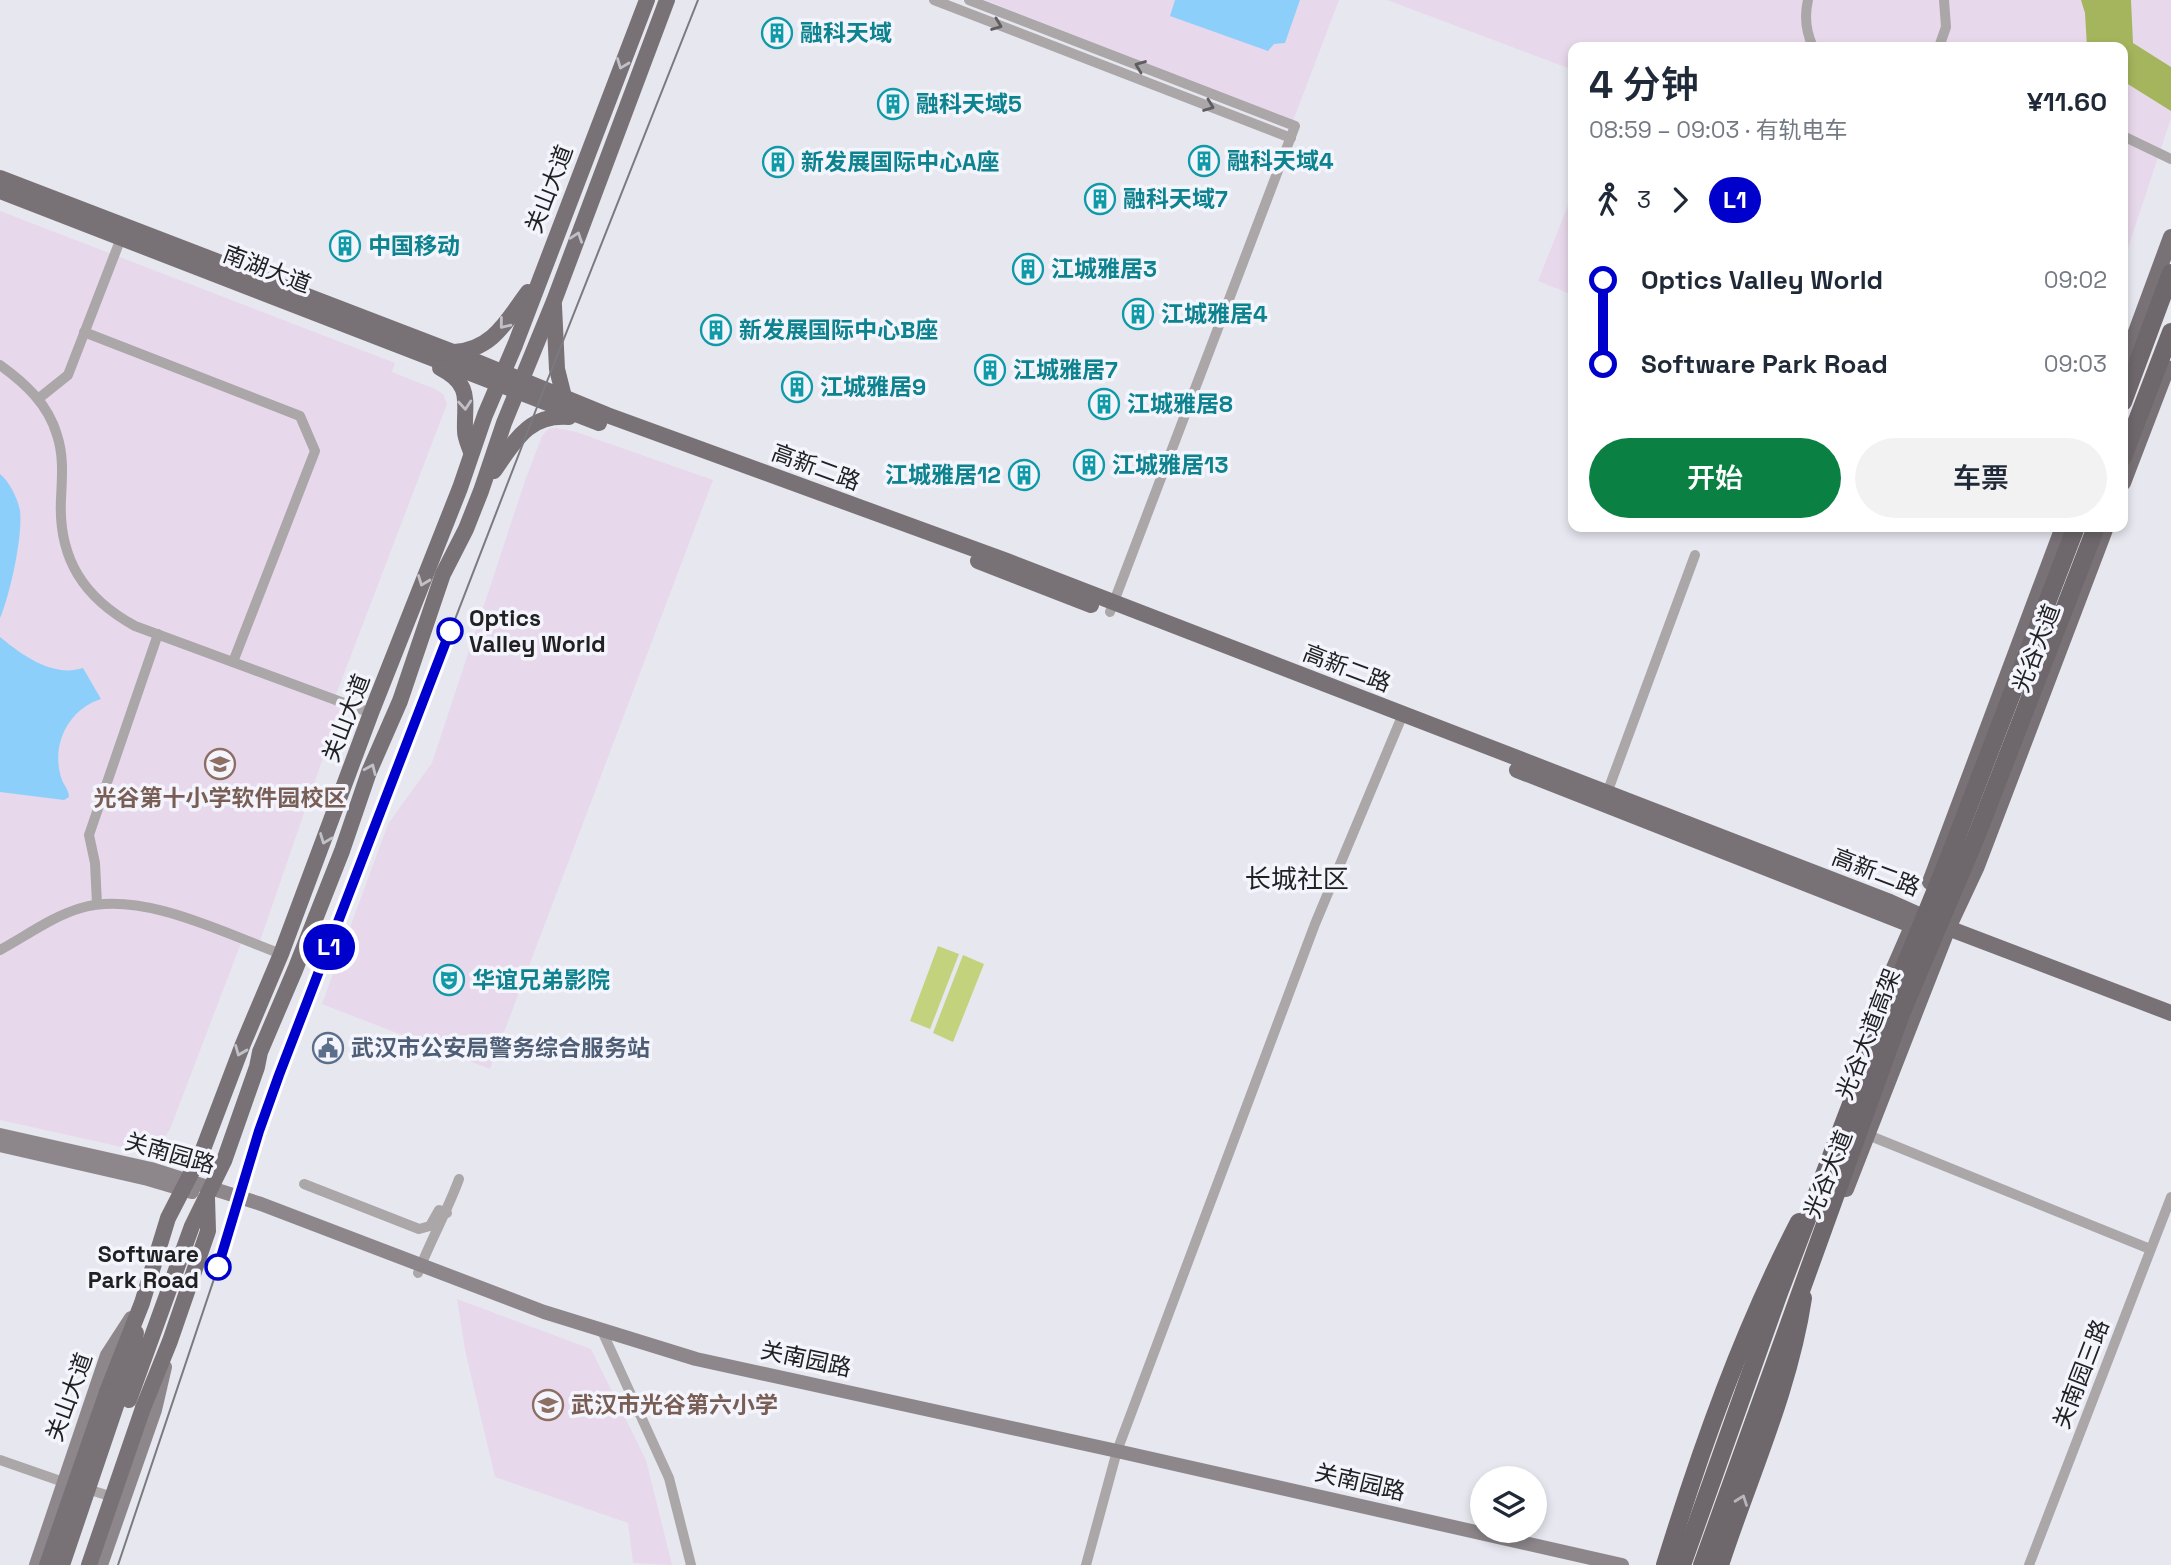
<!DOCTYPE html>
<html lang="zh">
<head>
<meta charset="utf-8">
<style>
	:root { --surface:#fff; --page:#f2f2f3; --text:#1f2937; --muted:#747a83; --accent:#0b8043 }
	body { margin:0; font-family:"Space Grotesk","Noto Sans SC",sans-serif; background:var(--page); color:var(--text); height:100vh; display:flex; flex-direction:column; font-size:26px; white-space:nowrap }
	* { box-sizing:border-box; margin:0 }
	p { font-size:23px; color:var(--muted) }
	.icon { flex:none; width:38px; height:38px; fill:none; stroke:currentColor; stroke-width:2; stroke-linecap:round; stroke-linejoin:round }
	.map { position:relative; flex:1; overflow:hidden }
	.side { position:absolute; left:1568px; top:42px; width:560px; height:490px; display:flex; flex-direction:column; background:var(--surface); border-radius:14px; box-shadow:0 4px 10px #0003 }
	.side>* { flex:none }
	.badge { padding:0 14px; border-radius:23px; font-size:24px; line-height:46px }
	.controls { position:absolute; left:1470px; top:1466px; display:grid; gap:14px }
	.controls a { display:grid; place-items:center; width:77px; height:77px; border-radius:50%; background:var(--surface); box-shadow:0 4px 10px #0003; font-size:35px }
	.map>.badge { position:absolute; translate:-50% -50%; box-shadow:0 0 0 4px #fff }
	.legs { display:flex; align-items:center; gap:10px; height:77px; padding:0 21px; font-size:23px }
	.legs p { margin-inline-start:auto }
	.head { display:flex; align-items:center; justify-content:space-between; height:119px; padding:0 21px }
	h1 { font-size:38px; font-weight:600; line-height:52px }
	.button { display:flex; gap:14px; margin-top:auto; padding:14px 21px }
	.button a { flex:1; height:80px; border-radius:42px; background:var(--accent); color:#fff; font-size:28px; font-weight:600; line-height:80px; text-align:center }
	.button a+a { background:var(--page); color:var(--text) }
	ul { padding:0 21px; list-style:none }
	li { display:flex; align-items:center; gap:24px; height:84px; font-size:26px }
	li i { display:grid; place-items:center; width:10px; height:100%; margin:0 9px; background:currentColor }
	li i::after { content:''; width:18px; height:18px; margin:-9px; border:5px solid; border-radius:50%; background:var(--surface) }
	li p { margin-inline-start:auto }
	li:first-child i { background:linear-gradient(#0000 50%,currentColor 0) }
	li:last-child i { background:linear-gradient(currentColor 50%,#0000 0) }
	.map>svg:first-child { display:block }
	.commercial { fill:#e7d8eb }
	.education { fill:#e8d8eb }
	.green { fill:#c3d27d }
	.forest { fill:#a5b55d }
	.water { fill:#8dcffb }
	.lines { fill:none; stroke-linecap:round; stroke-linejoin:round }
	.minor { stroke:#aba7a9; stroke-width:10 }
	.secondary { stroke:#8d878b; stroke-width:14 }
	.primary { stroke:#787175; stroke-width:16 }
	.trunk { stroke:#6e686c; stroke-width:18 }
	.tram { stroke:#7a7a80; stroke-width:2 }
	.primary-bridge { stroke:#787175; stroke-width:16 }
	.trunk-bridge { stroke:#6e686c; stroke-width:18 }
	.oneway { stroke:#5f5d60 }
	.oneway2 { stroke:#c2c0c7 }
	.oneway3 { stroke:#b8b5bc }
	.line-1-casing { stroke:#fff; stroke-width:16 }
	.line-1 { stroke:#0000cd; stroke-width:10 }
	.stop-1-dot { fill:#fff; stroke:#0000cd; stroke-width:3.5 }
	.labels { text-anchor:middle; stroke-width:7; stroke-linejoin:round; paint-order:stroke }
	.culture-label { font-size:23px; font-weight:bold; fill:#0d838f; stroke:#f4f4fd; text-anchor:start }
	.street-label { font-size:23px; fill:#212124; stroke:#f4f4fd }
	.stop-label { font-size:23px; font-weight:bold; fill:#212124; stroke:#f4f4fd; text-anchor:start }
	.education-label { font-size:23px; font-weight:bold; fill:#785e54; stroke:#f4f4fd }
	.service-label { font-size:23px; font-weight:bold; fill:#4e5e75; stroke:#f4f4fd; text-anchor:start }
	.quarter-label { font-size:26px; fill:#212124; stroke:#f4f4fd }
</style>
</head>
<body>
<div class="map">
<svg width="2171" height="1565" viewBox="0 0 2171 1565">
	<rect width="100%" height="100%" fill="#e7e7f0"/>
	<g class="commercial">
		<path d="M0,211l395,152 -3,9 43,17 8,5 4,10 -277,725 -7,11 -12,11h-11l-140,-31z"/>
		<path d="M556,428l20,4 137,48 -223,589 -168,-65 66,-180 44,-61 93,-282 17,-45 6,-7z"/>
	</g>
	<g class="education">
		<path d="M985,0h354l-46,121z"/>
		<path d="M1387,0h784v118l-48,145v-216h-550v23z"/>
		<path d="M1573,193v102l-35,-14z"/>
		<path d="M162,642l179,64 -81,235 -97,-37 -61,-7 -2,-75z"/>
		<path d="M457,1299l134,50 55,111 26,105 -39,-2 -5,-40 -133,-46 -30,-127z"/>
	</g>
	<g class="green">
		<path d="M938,946l21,8 -29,75 -20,-8z"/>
		<path d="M963,955l21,9 -31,78 -20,-9z"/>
	</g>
	<path class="forest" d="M2081,0h50l2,43 38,24v44l-48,-30v-34h-36l-2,-34z"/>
	<g class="water">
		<path d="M1175,0h125l-15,43 -11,1 -6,7 -98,-35z"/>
		<path d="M0,474c9,7 18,25 20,37 3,25 -10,83 -20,107z"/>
		<path d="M0,637c22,18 53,41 83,31l18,31c-32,10 -50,45 -40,78 2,8 8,12 8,20l-5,3 -64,-8z"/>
	</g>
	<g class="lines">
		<g class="minor">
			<path d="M934,0l357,138"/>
			<path d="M969,0l326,126 -185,486"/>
			<path d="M1808,0c-4,17 -2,32 5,47"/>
			<path d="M1939,47l7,-20 -2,-27"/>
			<path d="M2123,136l48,23"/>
			<path d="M84,332l216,84 15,35 -82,211"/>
			<path d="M0,365c25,18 48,39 57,70 7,21 5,42 4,64 -3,60 23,99 74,127l236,87"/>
			<path d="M38,399l30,-24 53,-137"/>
			<path d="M1607,793l88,-238"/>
			<path d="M97,904l-2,-41 -6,-28 69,-201"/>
			<path d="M0,950c26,-14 53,-34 81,-42 60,-18 143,25 200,46"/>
			<path d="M1868,1135l282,114"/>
			<path d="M304,1184l115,45 11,-3 9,-16 8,3"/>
			<path d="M418,1273c12,-32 29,-61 41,-94"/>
			<path d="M602,1331l67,147 22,87"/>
			<path d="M0,1460l69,24"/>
			<path d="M84,1488l32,10"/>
			<path d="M1086,1565l31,-114 198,-527 88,-210"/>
			<path d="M2029,1565l142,-368"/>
		</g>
		<g class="secondary">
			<path d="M0,1135l151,34 110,35 283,108 152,47 421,92 505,114"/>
			<path d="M0,1145l148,34 44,13"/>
			<path d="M36,1565l71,-210 24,-37"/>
			<path d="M101,1565l54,-155 10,-43"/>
		</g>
		<g class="primary">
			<path d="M0,178l453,174 154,63 400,146 883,341 58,26 223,85"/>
			<path d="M0,191l599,232"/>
			<path d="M554,306l3,63 7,28"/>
			<path d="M454,352c39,-2 53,-32 74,-60"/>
			<path d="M2123,367l48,-130"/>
			<path d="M440,368c33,17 24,33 25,63 0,7 4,15 6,21"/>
			<path d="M494,471c21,-30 34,-57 75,-54"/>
			<path d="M2123,483l44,-115"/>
			<path d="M978,561l113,44"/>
			<path d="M1517,770l412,162"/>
			<path d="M1930,882l133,-355"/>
			<path d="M1858,1061l22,-61 31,-71"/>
			<path d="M1846,1189l102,-261 29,-62 129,-339"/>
			<path d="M107,1392l35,-89 26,-85 34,-66 41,-108 38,-90 90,-241 89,-225 25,-73 30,-70 132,-345"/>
			<path d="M119,1397l12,-33 5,-31"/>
			<path d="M129,1400l63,-174 32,-65 33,-94 3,-15 35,-82 47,-119 27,-79 31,-71 43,-127 23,-45 15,-38 23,-68 50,-122 113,-301"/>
			<path d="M143,1408l27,-67 38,-110 -1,-33"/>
		</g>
		<g class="trunk">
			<path d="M2123,402l48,-129"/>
			<path d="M2123,457l48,-125"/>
			<path d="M1665,1565c36,-117 78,-235 134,-343"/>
			<path d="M1720,1565c29,-89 69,-174 83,-267"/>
		</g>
		<path class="tram" d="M118,1565l100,-298 41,-136 20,-56 265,-686 154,-389"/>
		<g class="primary-bridge">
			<path d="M47,1565l60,-173"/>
			<path d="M62,1565l57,-168"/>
			<path d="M89,1565l54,-157"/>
		</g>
		<g class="trunk-bridge">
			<path d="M1682,1565l97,-272 107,-281 64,-157 126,-328"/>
			<path d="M1702,1565l199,-551 75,-177 120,-310"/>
		</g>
	</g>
	<defs><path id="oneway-chevron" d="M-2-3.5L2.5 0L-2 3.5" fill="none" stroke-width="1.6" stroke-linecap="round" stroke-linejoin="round" transform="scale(1.75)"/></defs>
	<g class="oneway">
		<use href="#oneway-chevron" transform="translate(997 25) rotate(21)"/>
		<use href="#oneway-chevron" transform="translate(1140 66) rotate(-159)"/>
		<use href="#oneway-chevron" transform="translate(1209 106) rotate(21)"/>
	</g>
	<g class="oneway2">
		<use href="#oneway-chevron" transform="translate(622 64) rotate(111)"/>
		<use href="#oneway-chevron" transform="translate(577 237) rotate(-71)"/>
		<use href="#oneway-chevron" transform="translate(504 324) rotate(129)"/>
		<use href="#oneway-chevron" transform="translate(465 405) rotate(85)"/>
		<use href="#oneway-chevron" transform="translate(423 581) rotate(111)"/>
		<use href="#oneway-chevron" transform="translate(371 769) rotate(-66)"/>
		<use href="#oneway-chevron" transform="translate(325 839) rotate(111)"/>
		<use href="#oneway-chevron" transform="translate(240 1051) rotate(112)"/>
	</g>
	<use class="oneway3" href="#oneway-chevron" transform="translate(1742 1500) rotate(-70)"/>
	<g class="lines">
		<g class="line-1-casing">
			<path id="line-1" d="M218,1267l41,-136 20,-56 171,-444"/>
		</g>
		<use href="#line-1" class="line-1"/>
	</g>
	<defs>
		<g id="building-ring" transform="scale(1.575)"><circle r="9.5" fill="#f4f4fd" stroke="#0f9aa8" stroke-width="1.5"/><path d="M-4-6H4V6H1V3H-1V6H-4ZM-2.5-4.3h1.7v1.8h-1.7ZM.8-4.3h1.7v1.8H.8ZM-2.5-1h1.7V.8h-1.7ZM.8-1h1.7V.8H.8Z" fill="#0f9aa8"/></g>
		<g id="school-ring" transform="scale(1.575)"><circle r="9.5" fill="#f4f4fd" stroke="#8d6e63" stroke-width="1.5"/><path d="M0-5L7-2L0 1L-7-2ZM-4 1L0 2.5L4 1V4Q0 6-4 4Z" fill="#8d6e63"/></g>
		<g id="theatre-ring" transform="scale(1.575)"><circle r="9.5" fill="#f4f4fd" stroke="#0f9aa8" stroke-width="1.5"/><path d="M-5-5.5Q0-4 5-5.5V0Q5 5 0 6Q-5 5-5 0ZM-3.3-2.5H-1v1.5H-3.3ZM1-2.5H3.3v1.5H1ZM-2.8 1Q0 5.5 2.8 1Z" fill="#0f9aa8"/></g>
		<g id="civic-ring" transform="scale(1.575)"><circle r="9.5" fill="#f4f4fd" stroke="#5c6f8a" stroke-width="1.5"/><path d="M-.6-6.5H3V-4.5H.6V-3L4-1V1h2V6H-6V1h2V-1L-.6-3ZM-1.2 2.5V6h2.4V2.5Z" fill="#5c6f8a"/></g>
	</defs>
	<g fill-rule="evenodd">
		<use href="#building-ring" x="777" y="33"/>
		<use href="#building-ring" x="893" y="104"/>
		<use href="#building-ring" x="1204" y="161"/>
		<use href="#building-ring" x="778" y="162"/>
		<use href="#building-ring" x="1100" y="199"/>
		<use href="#building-ring" x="345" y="246"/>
		<use href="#building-ring" x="1028" y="269"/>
		<use href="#building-ring" x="1138" y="314"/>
		<use href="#building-ring" x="716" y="330"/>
		<use href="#building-ring" x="990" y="370"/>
		<use href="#building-ring" x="797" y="387"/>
		<use href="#building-ring" x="1104" y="404"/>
		<use href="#building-ring" x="1089" y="465"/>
		<use href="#building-ring" x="1024" y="475"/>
		<use href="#school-ring" x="220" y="764"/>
		<use href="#theatre-ring" x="449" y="980"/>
		<use href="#civic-ring" x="328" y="1048"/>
		<use href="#school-ring" x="548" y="1405"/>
	</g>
	<g class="stop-1-dot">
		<circle cx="450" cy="631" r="12"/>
		<circle cx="218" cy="1267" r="12"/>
	</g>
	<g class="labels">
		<g class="culture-label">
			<text x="800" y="41">融科天域</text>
			<text x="916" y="112">融科天域5</text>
			<text x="1227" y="169">融科天域4</text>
			<text x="801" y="170">新发展国际中心A座</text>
			<text x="1123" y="207">融科天域7</text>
			<text x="368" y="254">中国移动</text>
			<text x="1051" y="277">江城雅居3</text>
			<text x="1161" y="322">江城雅居4</text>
			<text x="739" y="338">新发展国际中心B座</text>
			<text x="1013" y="378">江城雅居7</text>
			<text x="820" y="395">江城雅居9</text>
			<text x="1127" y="412">江城雅居8</text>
			<text x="1112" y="473">江城雅居13</text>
			<text x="1001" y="483" text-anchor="end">江城雅居12</text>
			<text x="472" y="988">华谊兄弟影院</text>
		</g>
		<g class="street-label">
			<text transform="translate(549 189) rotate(-69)" y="8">关山大道</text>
			<text transform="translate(267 269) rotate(21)" y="8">南湖大道</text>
			<text transform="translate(816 467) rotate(20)" y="8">高新二路</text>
			<text transform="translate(2036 648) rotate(-69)" y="8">光谷大道</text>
			<text transform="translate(1347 668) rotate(21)" y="8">高新二路</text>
			<text transform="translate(346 718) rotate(-69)" y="8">关山大道</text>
			<text transform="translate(1876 872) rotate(21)" y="8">高新二路</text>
			<text transform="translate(1868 1034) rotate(-69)" y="8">光谷大道高架</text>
			<text transform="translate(170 1153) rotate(16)" y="8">关南园路</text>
			<text transform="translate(1828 1174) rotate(-68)" y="8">光谷大道</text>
			<text transform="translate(806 1359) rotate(12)" y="8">关南园路</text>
			<text transform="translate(2081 1374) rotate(-69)" y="8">关南园三路</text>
			<text transform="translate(69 1397) rotate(-70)" y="8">关山大道</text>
			<text transform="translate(1360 1482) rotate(13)" y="8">关南园路</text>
		</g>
		<g class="stop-label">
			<text x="469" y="626">Optics<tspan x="469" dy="26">Valley World</tspan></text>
			<text x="199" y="1262" text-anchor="end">Software<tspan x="199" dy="26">Park Road</tspan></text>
		</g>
		<g class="education-label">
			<text x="220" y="806">光谷第十小学软件园校区</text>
			<text x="571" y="1413" text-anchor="start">武汉市光谷第六小学</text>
		</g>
		<g class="service-label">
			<text x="351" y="1056">武汉市公安局警务综合服务站</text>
		</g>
		<g class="quarter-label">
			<text x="1297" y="888">长城社区</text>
		</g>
	</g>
</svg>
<div class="controls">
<a><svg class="icon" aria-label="layers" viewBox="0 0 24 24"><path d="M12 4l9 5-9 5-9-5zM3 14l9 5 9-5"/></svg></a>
</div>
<b class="badge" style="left:329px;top:947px;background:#0000cd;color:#fff">L1</b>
<section class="side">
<div class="head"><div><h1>4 分钟</h1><p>08:59 – 09:03 · 有轨电车</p></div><b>¥11.60</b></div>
<div class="legs"><svg class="icon" aria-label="walk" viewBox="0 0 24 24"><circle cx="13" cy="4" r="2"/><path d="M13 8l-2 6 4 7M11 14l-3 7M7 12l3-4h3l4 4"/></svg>3<svg class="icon" aria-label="forward" viewBox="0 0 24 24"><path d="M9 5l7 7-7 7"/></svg><b class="badge" style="background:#0000cd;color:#fff">L1</b></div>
<ul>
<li><i style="color:#0000cd"></i><b>Optics Valley World</b><p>09:02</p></li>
<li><i style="color:#0000cd"></i><b>Software Park Road</b><p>09:03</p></li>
</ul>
<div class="button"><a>开始</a><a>车票</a></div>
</section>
</div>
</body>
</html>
